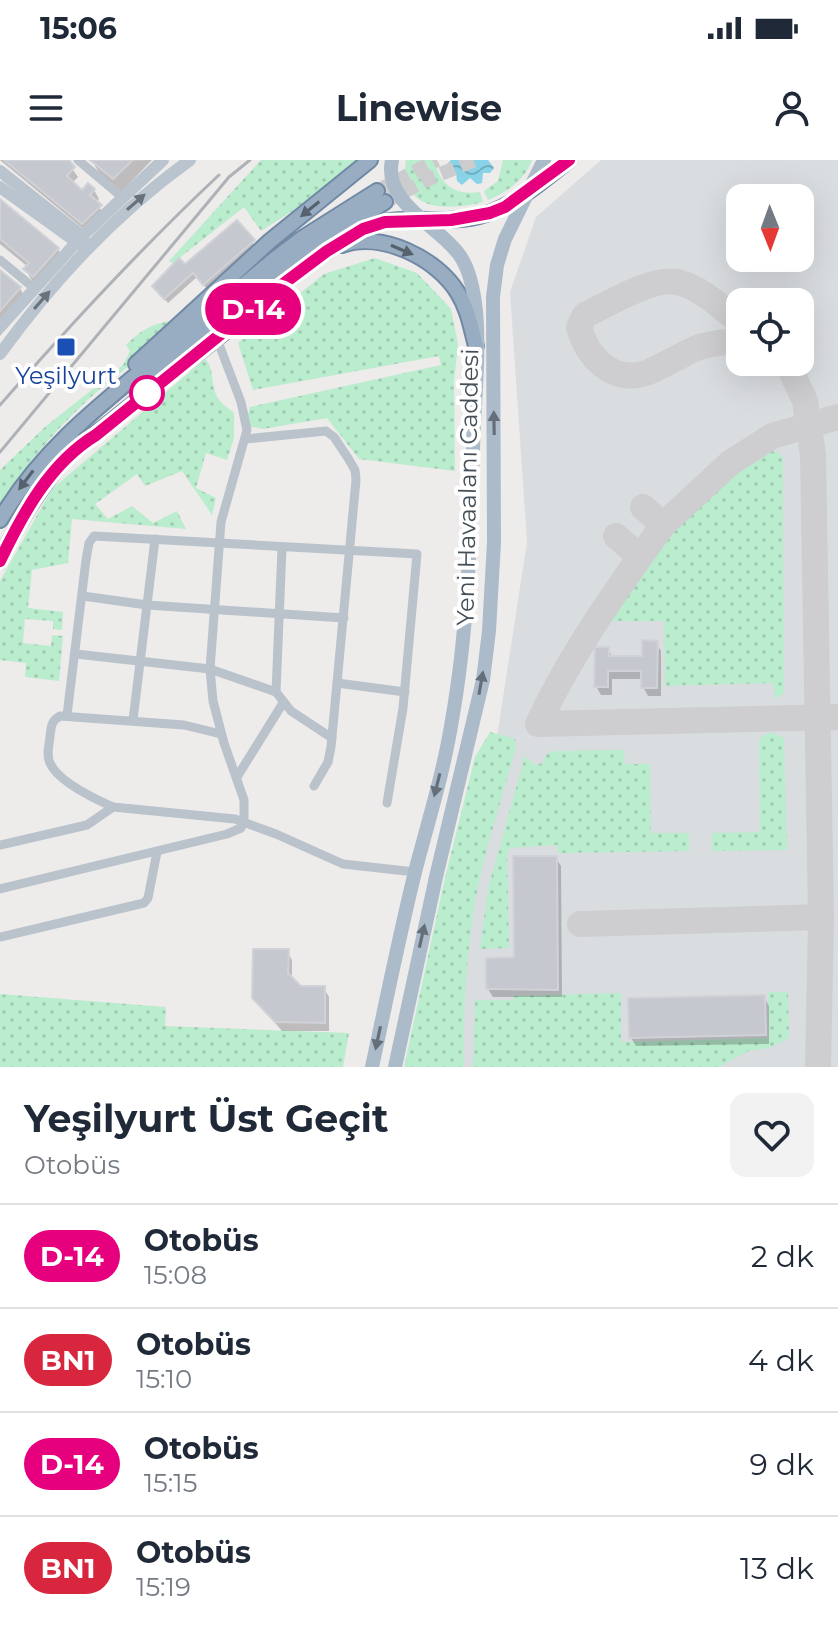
<!DOCTYPE html>
<html lang="tr">
<head>
<meta charset="utf-8">
<style>
	:root { --surface:#fff; --page:#f2f2f3; --text:#1f2937; --muted:#747a83; --line:#e0e1e3 }
	body { margin:0; font-family:Montserrat,sans-serif; background:var(--page); color:var(--text); height:100vh; display:flex; flex-direction:column; font-size:30px; white-space:nowrap }
	* { box-sizing:border-box; margin:0 }
	p { font-size:26px; color:var(--muted) }
	.icon { flex:none; width:44px; height:44px; fill:none; stroke:currentColor; stroke-width:2; stroke-linecap:round; stroke-linejoin:round }
	.map { position:relative; height:907px; overflow:hidden }
	.drawer { display:flex; flex-direction:column; background:var(--surface); flex:1 }
	.drawer>* { flex:none }
	.badge { padding:0 16px; border-radius:26px; font-size:28px; line-height:52px }
	.needle { width:52px; rotate:179deg }
	.controls { position:absolute; left:726px; top:24px; display:grid; gap:16px }
	.controls a { display:grid; place-items:center; width:88px; height:88px; border-radius:16px; background:var(--surface); box-shadow:0 8px 32px #0002; font-size:40px }
	.map>.badge { position:absolute; translate:-50% -50%; box-shadow:0 0 0 4px #fff }
	.round { display:grid; place-items:center; flex:none; width:84px; height:84px; border-radius:16px; background:var(--page) }
	.head { display:flex; align-items:center; justify-content:space-between; height:136px; padding:0 24px }
	h1 { font-size:38px; font-weight:700; line-height:60px }
	ul { padding:0; list-style:none }
	li { display:flex; align-items:center; gap:24px; height:104px; padding:0 24px; border-top:2px solid var(--line) }
	li div { flex:1 }
	li b { display:block; font-size:30px }
	li em { font-style:normal }
	li .badge { min-width:88px; font-weight:700; text-align:center }
	.status { display:flex; justify-content:space-between; align-items:center; height:56px; padding:0 40px; background:var(--surface); direction:ltr }
	.status svg { height:22px; fill:currentColor }
	header { display:flex; justify-content:space-between; align-items:center; height:104px; padding:0 24px; background:var(--surface); font-size:36px; font-weight:700 }
	.map>svg:first-child { display:block }
	.airport { fill:#dadde0; fill-rule:evenodd }
	.grass { fill:url(#grass-dots) }
	.water { fill:url(#water-waves) }
	.shadow { fill:#0003 }
	.lines { fill:none; stroke-linecap:round; stroke-linejoin:round }
	.taxiway { stroke:#ceced0; stroke-width:26 }
	.building { fill:#c5c8ce; stroke:#d0d2d7; stroke-width:2 }
	.trunk-tunnel { stroke:#ccccce; stroke-width:14; stroke-dasharray:14 7; stroke-linecap:butt }
	.trunk-casing { stroke:#7089a5; stroke-width:18 }
	.minor { stroke:#bac3cb; stroke-width:9 }
	.secondary { stroke:#b9c4cf; stroke-width:12 }
	.primary { stroke:#acbbca; stroke-width:14 }
	.trunk { stroke:#98acc2; stroke-width:14 }
	.rail { stroke:#aeb1b6; stroke-width:3 }
	.oneway { fill:#68727c }
	.oneway2 { fill:#56626d }
	.oneway3 { fill:#646f7a }
	.line-casing { stroke:#fff; stroke-width:18 }
	.line { stroke:#e6007e; stroke-width:12 }
	.transit-dot { fill:#1a4fb4; stroke:#fff; stroke-width:3 }
	.stop-dot { fill:#fff; stroke:#e6007e; stroke-width:4 }
	.labels { text-anchor:middle; stroke-width:8; stroke-linejoin:round; paint-order:stroke }
	.transit-label { font-size:24px; fill:#164399; stroke:#fff }
	.street-label { font-size:24px; fill:#454f58; stroke:#fff }
</style>
</head>
<body>
<div class="status"><b>15:06</b><svg viewBox="0 0 49 12"><path d="M0 12V9h3v3zM5 12V6h3v6zM10 12V3h3v9zM15 12V0h3v12zM26 1h20v11H26zM47 4h2v5h-2z"/></svg></div>
<header><svg class="icon" aria-label="menu" viewBox="0 0 24 24"><path d="M4 6h16M4 12h16M4 18h16"/></svg>Linewise<svg class="icon" aria-label="person" viewBox="0 0 24 24"><circle cx="12" cy="8" r="4"/><path d="M4 21q1-7 8-7t8 7"/></svg></header>
<div class="map">
<svg width="838" height="907" viewBox="0 0 838 907">
	<defs>
		<pattern id="grass-dots" width="8" height="8" patternUnits="userSpaceOnUse" patternTransform="scale(2)"><rect width="8" height="8" fill="#baecce"/><path d="M2 2h.1M6 6h.1" fill="none" stroke="#a1ccb3" stroke-width="1.8" stroke-linecap="round"/></pattern>
		<pattern id="water-waves" width="16" height="10" patternUnits="userSpaceOnUse" patternTransform="scale(2)"><rect width="16" height="10" fill="#88d3e7"/><path d="M0 5q4-4 8 0t8 0" fill="none" stroke="#71aebe"/></pattern>
	</defs>
	<rect width="100%" height="100%" fill="#eeebeb"/>
	<path class="airport" d="M601,0h237v907h-392l81,-525 -17,-250 26,-75zM740,38h60v60h-60zM740,142h60v60h-60z"/>
	<g class="grass">
		<path d="M261,0h95l-59,48 -36,23 -17,-24 -71,56 -4,-2z"/>
		<path d="M406,0h29c3,24 21,36 45,32l3,10c-36,9 -84,10 -77,-42z"/>
		<path d="M503,0h29c-7,20 -25,32 -44,40l-4,-9 14,-10z"/>
		<path d="M375,98l42,15 34,36 7,35 -4,38 1,89 -96,-12 -32,-41 -64,11 -13,-3 -3,-8 3,-11 191,-42 -2,-9 -186,34 -15,-47 86,-69z"/>
		<path d="M172,161c-19,32 -54,51 -81,76 -35,32 -65,67 -91,108v-35l45,-43 78,-62 7,-14 -4,-6c14,-14 26,-22 46,-24z"/>
		<path d="M205,199c9,9 6,21 10,33 4,11 11,14 19,21v25l-7,22 -21,-7 -10,35 20,10 -4,17 -30,-44 -37,15 -8,-12 -42,30 13,15 24,-13 21,17 24,-12 9,18 -114,-10 -4,44 -36,7 -4,38 35,4 -1,18 -9,-1v-8l-28,-2 -2,24 28,3 1,-11 11,1 -4,45 -34,-4 1,-14 -26,-3v-79l52,-92z"/>
		<path d="M768,289l11,4 4,5 1,235 -9,6 -2,-16 -108,3 -1,-65h-64c37,-49 111,-151 168,-172z"/>
		<path d="M490,572l25,7 1,8c-15,55 -34,110 -43,167 -7,49 -10,103 -9,153h-60l41,-189 30,-121z"/>
		<path d="M771,572l13,6 3,112 -75,1v-18l48,-1 -1,-94z"/>
		<path d="M624,590l1,14h25l1,69h38v18l-131,2 -1,-8 -47,3 -3,6 2,94 -29,1 8,-60 37,-133 10,9 8,-2 3,-8 7,-4z"/>
		<path d="M768,832h20l1,46 -20,10 -21,3 -29,16h-246l2,-67h38l1,-4 107,-3v49l148,-4z"/>
		<path d="M0,834l166,13 -1,19 184,7 -6,34h-343z"/>
	</g>
	<path class="water" d="M451,0h37l6,8 -4,5h-7l-1,10 -5,1 -7,-6 -8,7 -5,-4 -1,-8 -10,-2 -1,-5z"/>
	<g class="shadow">
		<path d="M0,0h66l12,17 -6,6 11,9 11,-2 5,9 -4,3 10,13 -18,17z"/>
		<path d="M152,0l-31,32 -21,-18 -8,-13z"/>
		<path d="M0,42l58,47 7,13 -32,20 -8,-13 3,-2 -28,-23z"/>
		<path d="M236,63l20,24 -49,42 -10,-12 -29,26 -14,-16 30,-20z"/>
		<path d="M0,112l20,16 7,14 -27,34z"/>
		<path d="M656,483l5,8v45h-13l-5,-9v-8h-31v16h-11l-5,-9 12,-37 5,9h31z"/>
		<path d="M556,698l5,8 1,131h-69l-5,-8 28,-30z"/>
		<path d="M287,791l5,9v20l8,8h24l5,9v34h-47l-28,-33z"/>
		<path d="M764,837l5,9v38l-133,2 -5,-8z"/>
	</g>
	<g class="lines">
		<g class="taxiway">
			<path d="M740,162c-18,-14 -40,-35 -63,-40 -25,-5 -68,22 -92,33l-6,12c8,30 33,57 67,46 18,-7 34,-18 51,-25 14,-5 29,-6 43,-7"/>
			<path d="M787,202l18,39 8,54 8,462 -3,150"/>
			<path d="M663,365l67,-62 42,-27 66,-19"/>
			<path d="M616,376l24,21c-38,54 -74,107 -102,167l300,-7"/>
			<path d="M640,397l23,-32 -20,-18"/>
			<path d="M580,764l241,-7"/>
		</g>
	</g>
	<g class="building">
		<path d="M4,0h65l6,7 -8,9 15,14 6,-7 7,6 -5,6 12,10 -20,19z"/>
		<path d="M90,0h43l-20,19z"/>
		<path d="M0,39l59,49 -26,29 -10,-8 6,-6 -29,-24z"/>
		<path d="M237,60l18,20 -52,45 -10,-12 -29,26 -12,-13 27,-28 6,6z"/>
		<path d="M0,110l21,17 -21,24z"/>
		<path d="M642,480l16,1 -1,47h-16v-17h-33v16h-14l1,-40h14v9h33z"/>
		<path d="M513,696h44l1,134 -72,-1v-31l28,-1z"/>
		<path d="M253,789h36l-1,24 13,13h24v37l-50,-1 -23,-24z"/>
		<path d="M765,835l1,40 -137,3 -1,-40z"/>
	</g>
	<g class="lines">
		<g class="trunk-tunnel">
			<path d="M377,31l60,-31"/>
			<path d="M385,42l41,-22 49,-20"/>
		</g>
		<g class="trunk-casing">
			<g id="trunk">
				<path d="M342,85c39,-14 95,13 116,48 10,16 13,34 18,53"/>
				<path d="M136,204l134,-123 100,-81"/>
				<path d="M137,230l172,-142 76,-46"/>
				<path d="M75,288c24,-15 45,-34 68,-52 35,-28 71,-55 105,-83 36,-30 73,-61 114,-84 29,-16 75,-5 108,-11 38,-6 70,-35 99,-58"/>
				<path d="M0,360c41,-70 101,-116 163,-167 38,-31 75,-64 113,-95l25,-19 76,-48"/>
				<path d="M0,401c20,-44 46,-84 80,-119"/>
			</g>
		</g>
		<g class="minor">
			<path d="M78,0l44,37"/>
			<path d="M0,100l34,28"/>
			<path d="M245,279l81,-8 8,6 14,21 7,12 1,10 -25,267 -3,15 -14,24"/>
			<path d="M282,388l-6,144 15,19 41,27"/>
			<path d="M83,436l64,9 197,13"/>
			<path d="M76,494l134,15 66,23"/>
			<path d="M337,523l68,9"/>
			<path d="M67,555l19,-155 3,-17 5,-7 323,18 -14,154 -16,95"/>
			<path d="M133,560l22,-181"/>
			<path d="M221,574l-37,-9 -124,-9c-9,5 -9,11 -10,21 -1,9 -4,18 0,26 8,19 45,36 63,44l122,12 41,15 67,30 72,8"/>
			<path d="M237,617l46,-74"/>
			<path d="M0,685l87,-20 26,-18"/>
			<path d="M0,729l227,-55 14,-6 3,-6v-22l-20,-57 -11,-42 -3,-32 11,-147 26,-92 -6,-28 -24,-63"/>
			<path d="M0,777l144,-34 4,-5 9,-46"/>
		</g>
		<g class="secondary">
			<path d="M0,11l82,65 3,7"/>
			<path d="M0,27l82,59"/>
			<path d="M0,167l82,-91 81,-76"/>
			<path d="M0,194c53,-73 116,-141 190,-194"/>
		</g>
		<g class="primary">
			<path d="M372,907c14,-65 27,-130 43,-195 13,-50 29,-101 37,-152 16,-90 18,-180 21,-271 1,-45 7,-93 3,-138 -2,-19 -6,-43 -18,-58 -22,-29 -75,-50 -66,-93"/>
			<path d="M395,907l41,-190 47,-197 6,-49 5,-89 -1,-245 4,-32 8,-26 39,-79"/>
		</g>
		<use href="#trunk" class="trunk"/>
		<g class="rail">
			<path d="M0,245c70,-80 141,-157 219,-230"/>
			<path d="M0,292l229,-275 21,-17"/>
		</g>
	</g>
	<defs><path id="oneway-solid" d="M-6-.8H1V-3.2L6.5 0L1 3.2V.8H-6Z" transform="scale(2)"/></defs>
	<g class="oneway">
		<use href="#oneway-solid" transform="translate(136 42) rotate(-41)"/>
		<use href="#oneway-solid" transform="translate(42 140) rotate(-49)"/>
	</g>
	<g class="oneway2">
		<use href="#oneway-solid" transform="translate(310 49) rotate(141)"/>
		<use href="#oneway-solid" transform="translate(402 90) rotate(23)"/>
		<use href="#oneway-solid" transform="translate(26 320) rotate(127)"/>
	</g>
	<g class="oneway3">
		<use href="#oneway-solid" transform="translate(494 263) rotate(-91)"/>
		<use href="#oneway-solid" transform="translate(481 523) rotate(-80)"/>
		<use href="#oneway-solid" transform="translate(437 625) rotate(104)"/>
		<use href="#oneway-solid" transform="translate(422 776) rotate(-77)"/>
		<use href="#oneway-solid" transform="translate(378 878) rotate(102)"/>
	</g>
	<g class="lines">
		<g class="line-casing">
			<path id="line" d="M0,401c23,-48 50,-98 96,-126l183,-148 48,-36 36,-22 22,-7 66,-2 39,-7 15,-6 64,-47"/>
		</g>
		<use href="#line" class="line"/>
	</g>
	<rect class="transit-dot" x="56" y="177" width="20" height="20" rx="4"/>
	<circle class="stop-dot" cx="147" cy="233" r="16"/>
	<g class="labels">
		<g class="transit-label">
			<text x="66" y="224">Yeşilyurt</text>
		</g>
		<g class="street-label">
			<text transform="translate(468 327) rotate(-89)" y="8">Yeni Havaalanı Caddesi</text>
		</g>
	</g>
</svg>
<div class="controls">
<a><svg class="needle" viewBox="-14 -14 28 28"><path d="M0-13l5 13h-10z" fill="#e53935"/><path d="M0 13l5-13h-10z" fill="#747a83"/></svg></a>
<a><svg class="icon" aria-label="locate" viewBox="0 0 24 24"><circle cx="12" cy="12" r="6"/><path d="M12 2v4M12 18v4M2 12h4M18 12h4"/></svg></a>
</div>
<b class="badge" style="left:253px;top:149px;background:#e6007e;color:#fff">D-14</b>
</div>
<section class="drawer">
<div class="head"><div><h1>Yeşilyurt Üst Geçit</h1><p>Otobüs</p></div><a class="round"><svg class="icon" aria-label="heart" viewBox="0 0 24 24"><path d="M12 20l-8-8c-3-5 5-10 8-4 3-6 11-1 8 4z"/></svg></a></div>
<ul>
<li><span class="badge" style="background:#e6007e;color:#fff">D-14</span><div><b>Otobüs</b><p>15:08</p></div><em>2 dk</em></li>
<li><span class="badge" style="background:#d7263d;color:#fff">BN1</span><div><b>Otobüs</b><p>15:10</p></div><em>4 dk</em></li>
<li><span class="badge" style="background:#e6007e;color:#fff">D-14</span><div><b>Otobüs</b><p>15:15</p></div><em>9 dk</em></li>
<li><span class="badge" style="background:#d7263d;color:#fff">BN1</span><div><b>Otobüs</b><p>15:19</p></div><em>13 dk</em></li>
</ul>
</section>
</body>
</html>
